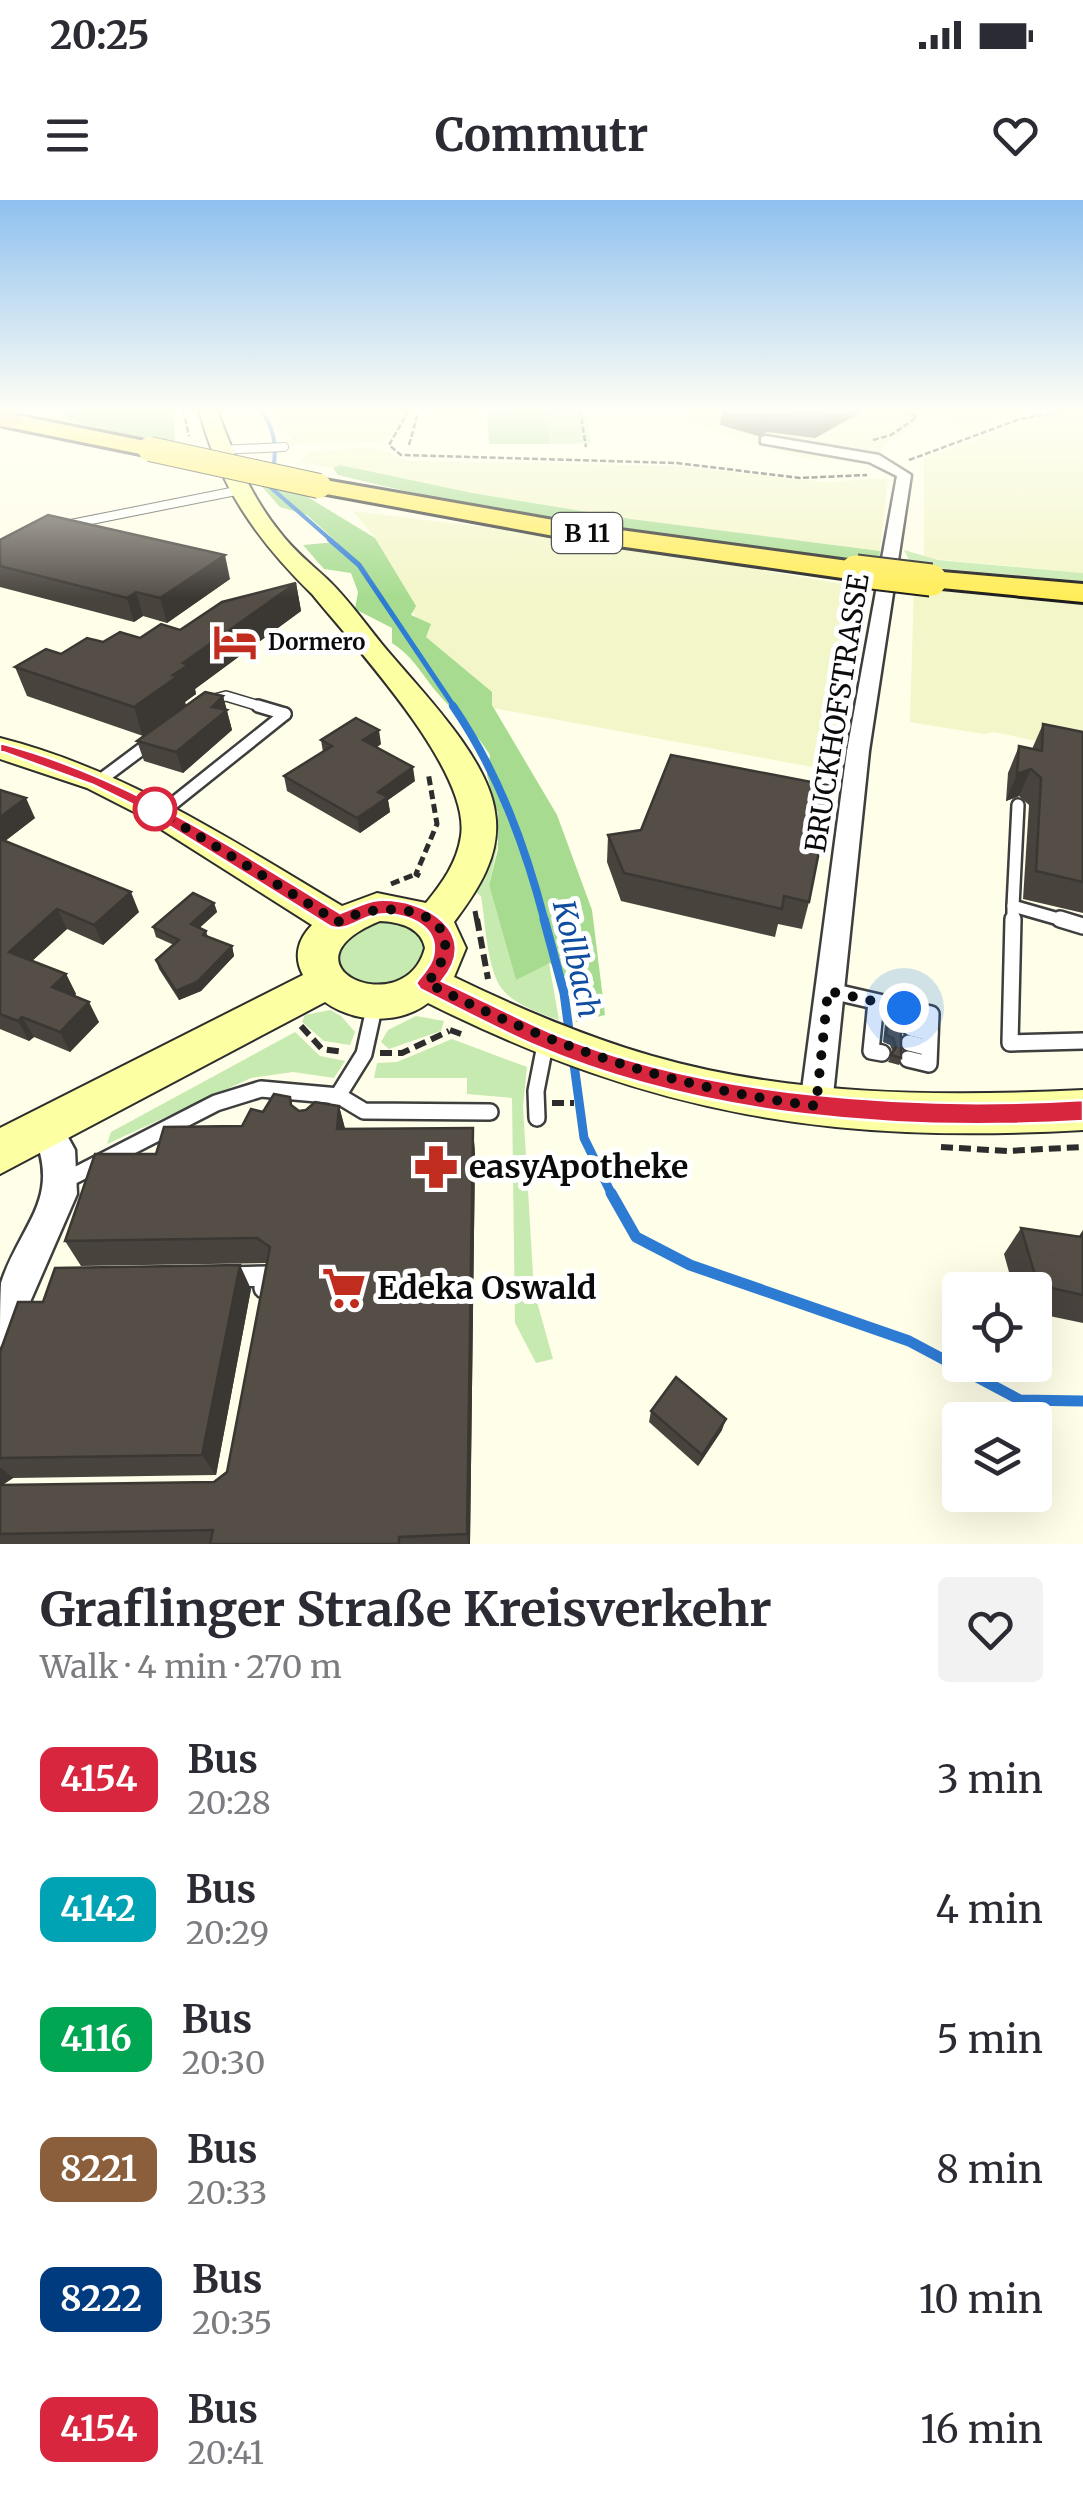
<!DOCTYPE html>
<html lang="en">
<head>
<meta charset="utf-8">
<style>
	:root { --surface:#fff; --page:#f2f2f3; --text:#2b2b33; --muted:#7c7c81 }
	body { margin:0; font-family:Merriweather,serif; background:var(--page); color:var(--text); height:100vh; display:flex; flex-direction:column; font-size:38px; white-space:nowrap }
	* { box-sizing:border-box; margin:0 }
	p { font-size:32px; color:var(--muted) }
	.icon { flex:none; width:55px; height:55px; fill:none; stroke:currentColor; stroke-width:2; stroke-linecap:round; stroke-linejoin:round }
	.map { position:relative; height:1344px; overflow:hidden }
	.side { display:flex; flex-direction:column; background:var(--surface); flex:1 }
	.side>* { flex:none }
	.badge { padding:0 20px; border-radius:15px; font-size:35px; line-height:65px }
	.tools { position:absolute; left:942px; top:1072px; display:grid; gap:20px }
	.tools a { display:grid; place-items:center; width:110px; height:110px; border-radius:10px; background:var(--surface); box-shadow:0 10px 40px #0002; font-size:50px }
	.you { position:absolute; width:50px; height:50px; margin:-25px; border:8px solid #fff; border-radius:50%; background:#1a73e8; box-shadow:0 0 0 15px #1a73e833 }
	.map>.badge { position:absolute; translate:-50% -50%; box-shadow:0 0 0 5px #fff }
	.round { display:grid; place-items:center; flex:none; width:105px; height:105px; border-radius:10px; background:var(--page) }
	.headline { display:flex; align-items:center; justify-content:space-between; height:170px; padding:0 40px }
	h1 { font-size:48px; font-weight:700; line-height:75px }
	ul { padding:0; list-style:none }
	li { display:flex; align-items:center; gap:30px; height:130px; padding:0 40px }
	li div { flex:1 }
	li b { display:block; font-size:38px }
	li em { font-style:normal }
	li .badge { min-width:110px; font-weight:700; text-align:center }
	.status { display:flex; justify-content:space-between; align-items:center; height:70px; padding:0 50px; background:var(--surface); direction:ltr }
	.status svg { height:28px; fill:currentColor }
	header { display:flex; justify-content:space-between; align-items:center; height:130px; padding:0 40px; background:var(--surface); font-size:45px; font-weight:700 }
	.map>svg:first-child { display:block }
	.farmland { fill:#f3f6c8 }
	.green { fill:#c7eab1 }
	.forest { fill:#a7dc90 }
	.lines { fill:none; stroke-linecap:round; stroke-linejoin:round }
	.stream-far4 { stroke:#2e7bd3; stroke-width:4 }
	.stream-far3 { stroke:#2e7bd3; stroke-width:5 }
	.stream-far2 { stroke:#2e7bd3; stroke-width:8 }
	.stream-far1 { stroke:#2e7bd3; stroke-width:9 }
	.stream { stroke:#2e7bd3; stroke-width:11 }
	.lane-far4-casing { stroke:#3e3e3e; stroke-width:10 }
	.lane-far3-casing { stroke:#3e3e3e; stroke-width:12 }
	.lane-far2-casing { stroke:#3e3e3e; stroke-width:16 }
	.lane-far1-casing { stroke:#3e3e3e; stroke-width:20 }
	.lane-casing { stroke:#3e3e3e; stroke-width:24 }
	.street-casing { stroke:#3e3e3e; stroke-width:5 }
	.secondary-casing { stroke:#2d2d2d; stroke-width:4 }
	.primary-casing { stroke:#1c1c1c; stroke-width:6 }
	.highway-casing { stroke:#1c1c1c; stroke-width:4 }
	.path-far2 { stroke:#2d2d2d; stroke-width:2.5; stroke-dasharray:6 2.5; stroke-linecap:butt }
	.path-far1 { stroke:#2d2d2d; stroke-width:5; stroke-dasharray:9 5; stroke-linecap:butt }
	.path { stroke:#2d2d2d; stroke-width:6; stroke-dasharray:12 6; stroke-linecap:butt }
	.lane-far4 { stroke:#fff; stroke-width:8 }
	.lane-far3 { stroke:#fff; stroke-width:9 }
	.lane-far2 { stroke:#fff; stroke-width:11 }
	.lane-far1 { stroke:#fff; stroke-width:15 }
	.lane { stroke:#fff; stroke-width:19 }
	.street { fill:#fff; fill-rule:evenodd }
	.secondary { fill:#fdffa3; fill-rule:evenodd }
	.primary { fill:#ffed58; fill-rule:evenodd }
	.highway { fill:#fbb44a; fill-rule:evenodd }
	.primary-bridge-far1-casing { stroke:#1c1c1c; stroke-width:26; stroke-linecap:butt }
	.primary-bridge-casing { stroke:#1c1c1c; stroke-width:35; stroke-linecap:butt }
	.primary-bridge-far1 { stroke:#ffed58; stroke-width:24 }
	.primary-bridge { stroke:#ffed58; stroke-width:31 }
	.wall { fill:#48433d }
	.shaded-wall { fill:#3b3732 }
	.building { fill:#544e47; stroke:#3b3732; stroke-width:2.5 }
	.line { fill:#d7263d; stroke:#fff; stroke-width:2.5 }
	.walk { stroke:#0b0b0b; stroke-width:10; stroke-dasharray:0 18 }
	.stop-dot { fill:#fff; stroke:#d7263d; stroke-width:5 }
	.labels { text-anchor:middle; stroke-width:10; stroke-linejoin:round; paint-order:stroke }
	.far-poi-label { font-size:22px; font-weight:bold; fill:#0b0b0b; stroke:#fff; text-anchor:start }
	.shield { fill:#fff; stroke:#545454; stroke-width:2.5 }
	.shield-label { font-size:25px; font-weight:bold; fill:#0b0b0b }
	.street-label { font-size:28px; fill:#0b0b0b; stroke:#fff }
	.water-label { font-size:30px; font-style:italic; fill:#104da1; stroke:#fff }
	.near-poi-label { font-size:32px; font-weight:bold; fill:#0b0b0b; stroke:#fff; text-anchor:start }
</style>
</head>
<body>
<div class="status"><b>20:25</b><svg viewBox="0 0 49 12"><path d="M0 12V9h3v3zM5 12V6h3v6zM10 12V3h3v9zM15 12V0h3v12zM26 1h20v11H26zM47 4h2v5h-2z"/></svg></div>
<header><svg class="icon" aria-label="menu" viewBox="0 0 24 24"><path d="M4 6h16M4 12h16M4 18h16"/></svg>Commutr<svg class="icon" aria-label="heart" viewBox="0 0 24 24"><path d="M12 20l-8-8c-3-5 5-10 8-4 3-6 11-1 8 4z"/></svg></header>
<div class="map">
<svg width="1083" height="1344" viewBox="0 0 1083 1344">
	<rect width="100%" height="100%" fill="#fffee8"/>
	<g class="farmland">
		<path d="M268,210h140l-3,10 -21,22 -87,2 -14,-1 10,-4 -17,-12 -1,-9z"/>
		<path d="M696,210h216l16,6 -45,30 -8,14 -71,-1 -120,-38z"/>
		<path d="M940,210h106l-35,5 -43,16 -27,-12 12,-4z"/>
		<path d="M1083,212v161l-159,-15v-100l102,-37z"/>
		<path d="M370,247l39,14 268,5 148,16 63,-4 -8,73 -249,-32 -159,-26 -132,-28 -7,3 -34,-6 10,-10z"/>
		<path d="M353,311l233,29 274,47 -31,183 -336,-62 -2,-16 -66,-56 -50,-98z"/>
		<path d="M914,387l169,15v149l-89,-19 -11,2 -73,-12z"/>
	</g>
	<g class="green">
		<path d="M548,210h38l5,33 -41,1z"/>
		<path d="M904,350l34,10 145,13v8l-171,-15z"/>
		<path d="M498,643l-9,42 27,94 33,-16 10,57c-16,-5 -45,-16 -56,-30 -16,-18 -18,-71 -22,-94l-7,-5 15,-43z"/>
		<path d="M400,719l30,20 -21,43 -49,4 -21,-17v-24l32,-24z"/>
		<path d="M330,810l11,6 14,16 -5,13 -26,-4 -22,-19 3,-7z"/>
		<path d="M416,816l28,5 -3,10 -52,18 -8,-7 7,-12z"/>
		<path d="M295,832l25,24 25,5 -11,17 -41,-6 -42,6 -144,66 4,-12z"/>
		<path d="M452,839l75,28 -4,39 11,185 19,68 -17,4 -21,-40 -3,-225 -45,-4v-16h-93l3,-15 20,-1z"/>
	</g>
	<g class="forest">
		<path d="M72,210h102l1,35 -50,-9 -58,-16 -2,-5z"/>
		<path d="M487,210h61l2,34h-61z"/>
		<path d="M340,265l132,28 159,26 249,32 -1,16c-182,-25 -363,-47 -541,-92l-5,-7z"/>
		<path d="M255,279l33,6 87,53 41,68 -5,9 20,9 -5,13 66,55v13l65,110 35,95 13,105 -29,7 -6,-40 -20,-19 -34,17 -27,-95 9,-36v-35l-11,-39 3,-20c-16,-26 -37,-43 -56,-66 -14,-18 -23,-34 -42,-46v-15l-37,-19 3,-17 -7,-19 -27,-4 -21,-24 34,-3 -30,-27 -27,-8z"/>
	</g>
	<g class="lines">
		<path class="stream-far4" d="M261,210c18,25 16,48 8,76l63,55"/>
		<path class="stream-far3" d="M329,339l30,26 96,143"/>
		<path class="stream-far2" d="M453,506c45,66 72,139 92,216"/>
		<g class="stream-far1">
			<path d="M544,719l20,74 6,45"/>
			<path d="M573,857l11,81 28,57"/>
		</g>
		<path class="stream" d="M611,993l25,44 54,28 219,76 111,59 63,1"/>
		<g class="lane-far4-casing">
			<g id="lane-far4">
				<path d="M219,250l65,-3"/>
				<path d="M66,325l175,-35"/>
			</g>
		</g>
		<g class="lane-far3-casing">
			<path id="lane-far3" d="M211,500l15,-4 40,12"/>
		</g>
		<g class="lane-far2-casing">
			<g id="lane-far2">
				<path d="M258,506l27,8"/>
				<path d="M99,581l55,-41"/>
				<path d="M161,613l124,-99"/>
				<path d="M1013,706l5,-101"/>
				<path d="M1013,722v-16l56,16"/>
			</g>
		</g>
		<g class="lane-far1-casing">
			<g id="lane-far1">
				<path d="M1013,719l-3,124 73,-2"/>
				<path d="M1060,719l23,7"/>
				<path d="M831,791l100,23 -2,50 -21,-5"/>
				<path d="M876,802l-5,49 11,2"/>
				<path d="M911,828l19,5"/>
				<path d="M909,843l20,5"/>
				<path d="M336,899l28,-45 11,-50"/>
				<path d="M537,918l-1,-27 10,-51"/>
				<path d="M62,982l154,-79 45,-14 78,7 25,15 126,1"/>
			</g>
		</g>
		<g class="lane-casing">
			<path id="lane" d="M229,1077l38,-1 -3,12"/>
		</g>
		<g class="street-casing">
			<g id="street">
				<path d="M766,236l113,19 32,20 -42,276 -37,354 -5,9 -11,4 -11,-4 -5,-9 47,-354 50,-275 -28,-14 -108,-19v-6z"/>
				<path d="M47,915l11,4 17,31 2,44 -64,147 -13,6c0,-20 0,-45 1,-64 20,-61 63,-85 30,-154l5,-10z"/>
			</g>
		</g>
		<g class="secondary-casing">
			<path id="secondary" d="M199,210h18c16,43 33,85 62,121 14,19 31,32 48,48 20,19 37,43 54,64 36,44 106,112 114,169 7,42 -17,78 -41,110l12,26 -12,29c64,31 129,59 198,79 139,40 287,41 431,34v40c-251,14 -428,-14 -655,-127 -29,22 -74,20 -103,-1l-325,172v-46l303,-153c-10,-18 -5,-36 9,-50l-178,-113 -47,-24 -87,-29v-21c126,32 231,102 342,168l35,-13 49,10c16,-20 31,-40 35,-67 10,-66 -107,-190 -149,-242 -56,-55 -93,-108 -113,-184zM380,721c19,1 41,6 45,27 -20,76 -153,17 -45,-27z"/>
		</g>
		<g class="primary-casing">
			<g id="primary">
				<path d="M11,214l139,28 12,7 -12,7 -147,-30 -3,-5z"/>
				<path d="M319,279l257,45 280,38 10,3 4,6 -4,6 -10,3 -280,-40 -266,-49 -3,-5 3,-5z"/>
				<path d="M931,371l152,13v18l-162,-16 -5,-6 5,-6z"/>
			</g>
		</g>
		<g class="highway-casing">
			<path id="highway" d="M0,211l20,5 3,5 -12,7 -11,-2z"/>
		</g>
		<g class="path-far2">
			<path d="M183,210l6,26"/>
			<path d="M409,210l-20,35 12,10 276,8 123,15 67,-3"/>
			<path d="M580,210l6,37"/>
			<path d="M873,240l18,-5 26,-18 -23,-7"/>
			<path d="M409,245l10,-35"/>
			<path d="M909,260l111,-41 53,-9"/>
		</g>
		<g class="path-far1">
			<path d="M420,676l-4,-2 21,-50 -9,-52"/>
			<path d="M391,684l25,-10"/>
			<path d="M475,711l2,11"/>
		</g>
		<g class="path">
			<path d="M477,719l11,60"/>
			<path d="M301,826l21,23 22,3"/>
			<path d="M450,830l11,4"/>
			<path d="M380,853h22l47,-22"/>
			<path d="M552,903h22"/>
			<path d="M941,947l66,4 76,-4"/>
		</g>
		<use href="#lane-far4" class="lane-far4"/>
		<use href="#lane-far3" class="lane-far3"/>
		<use href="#lane-far2" class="lane-far2"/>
		<use href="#lane-far1" class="lane-far1"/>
		<use href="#lane" class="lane"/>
		<use href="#street" class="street"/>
		<use href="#secondary" class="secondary"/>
		<use href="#primary" class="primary"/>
		<use href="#highway" class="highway"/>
		<g class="primary-bridge-far1-casing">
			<path id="primary-bridge-far1" d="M150,249l169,37"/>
		</g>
		<g class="primary-bridge-casing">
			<path id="primary-bridge" d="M856,371l75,9"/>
		</g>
		<use href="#primary-bridge-far1" class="primary-bridge-far1"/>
		<use href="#primary-bridge" class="primary-bridge"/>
	</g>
	<g class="wall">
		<path d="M722,210h143l-50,28 -48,-6 -9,4 -38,-11z"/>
		<path d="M0,340l230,39 -63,44 -24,-7 -9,6 -134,-35z"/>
		<path d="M296,383l5,28 -106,78 1,5 -11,8 1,3 37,-9 9,34 -49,43 -39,-12 -7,-20 6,-5 -116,-40 -12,-29 46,-13 119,-24z"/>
		<path d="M1043,524l40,8v181l-60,-14 6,-94 -10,-9 -13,5 2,-28 11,-27 13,3z"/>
		<path d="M321,540l60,4 -5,4 39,33 -27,19 2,12 -30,21 -73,-42 -3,-15 39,-24z"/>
		<path d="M0,590l35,28 -30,23 134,71 -36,33 -36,-16 -35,32 34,13 10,20 -2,2 25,26 -29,30 -36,-15 -5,4 -29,-12z"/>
		<path d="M608,635l201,67 -7,27 -24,-5 -3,13 -154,-36 -14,-39z"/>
		<path d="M214,703l3,9 -18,16 7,3 2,6 24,9 2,10 -33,35 -22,9 -20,-31 -3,-9 18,-15 -18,-8 -3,-10z"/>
		<path d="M889,808l12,26v24l-2,7 -11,-3 5,-10 -3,-7 -7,-3 3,-27z"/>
		<path d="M293,906l6,5 40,-5 6,23 128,-1 2,26 -5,390h-470v-192l43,-50 208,-13 -35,186 -203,3 -11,7 212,-3 13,-10 40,-209 -186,3 -16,-25 91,-87 86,-28 21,-14z"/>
		<path d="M1021,1028l58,8 4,-6v93l-48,-10v-23h-21l-10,-36z"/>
		<path d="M651,1211l71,19 -24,36 -49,-44z"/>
	</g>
	<g class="shaded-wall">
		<path d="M837,210h28l-50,28 3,-18z"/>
		<path d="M769,215l-2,17 -9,4 2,-18z"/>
		<path d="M225,355l5,24 -63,44 -7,-25z"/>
		<path d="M296,383l5,28 -106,78 1,5 -11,8 1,4 -43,31 -9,-30 39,-32 10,-12z"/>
		<path d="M136,392l7,24 -9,6 -7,-24z"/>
		<path d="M223,496l9,34 -49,43 -7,-21 36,-45z"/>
		<path d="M379,530l2,14 -16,11 -2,-15z"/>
		<path d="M413,567l2,14 -27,19 2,12 -30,21 -3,-15 21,-26z"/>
		<path d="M1031,569l-12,27 -13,5 11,-27z"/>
		<path d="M26,598l9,20 -35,27v-28z"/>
		<path d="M131,692l8,20 -36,33 -9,-20z"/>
		<path d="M214,703l3,9 -23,21 -3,-9z"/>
		<path d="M57,709l10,20 -47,43 -11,-20z"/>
		<path d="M232,746l2,10 -33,35 -22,9 -3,-9z"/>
		<path d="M66,774l10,20 -14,14 -10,-21z"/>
		<path d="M89,802l10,20 -29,30 -10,-20z"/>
		<path d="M22,817l12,20 -5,4 -11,-20z"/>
		<path d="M339,906l7,26 -9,-3z"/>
		<path d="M473,928l2,26 -5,390h-2l-1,-10z"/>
		<path d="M240,1065l11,24 -35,186 -14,-20z"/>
		<path d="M726,1219l-4,11 -24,36 4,-11z"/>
		<path d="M0,1267l13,11 -12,8 -1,11z"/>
	</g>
	<g class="building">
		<path d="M730,210h107l-19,10 -49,-5 -9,3z"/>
		<path d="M48,315l177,40 -65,43 -24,-6 -9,6 -127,-32v-26z"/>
		<path d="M296,383l-113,80 5,2 -15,10 5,1 -44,31 -119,-40 31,-18 15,5 26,-16 16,4 17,-10 20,6 21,-14 19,6 42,-28z"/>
		<path d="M205,492l18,4 -11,11 15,3 -51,42 -39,-11z"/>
		<path d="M356,518l23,12 -16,10 50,27 -35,25 10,5 -31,21 -73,-42 48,-30 -11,-6z"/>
		<path d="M1043,524l40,8v150l-47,-11 5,-93 -10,-9 -14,5 2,-28 23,5z"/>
		<path d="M671,555l161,31 -23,116 -25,-6 -2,13 -158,-36 -16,-38 33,-5z"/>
		<path d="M0,590l26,8 -26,19z"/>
		<path d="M0,639l131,53 -37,33 -37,-16 -48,43 57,22 -14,13 37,15 -29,30 -38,-15 -4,4 -18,-7z"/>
		<path d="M193,693l21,10 -23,21 15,7 -3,4 29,11 -35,36 -21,9 -20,-31 23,-20 -26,-13z"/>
		<path d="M889,808l18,4 -6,22v24l-10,-3 5,-8 -3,-9 -7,-3z"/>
		<path d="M274,894l16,3 1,8 8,6 7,-1 9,-8 24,4 -2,23 136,-1 -6,406 -68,3v7h-189l3,-14 -213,4v-49l214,-3 13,-10 43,-225 -13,-9 -192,3 30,-87h61l8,-27 78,-1 9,-17 12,3z"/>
		<path d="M1021,1028l60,9 2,-4v62l-45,-10z"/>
		<path d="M240,1065l-38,190 -202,3v-106l18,-50h25l12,-34z"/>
		<path d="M676,1177l50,42 -24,36 -51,-44z"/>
	</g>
	<linearGradient id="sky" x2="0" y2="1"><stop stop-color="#8fc0ef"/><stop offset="0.53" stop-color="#fffff5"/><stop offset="1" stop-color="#fffff5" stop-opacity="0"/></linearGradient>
	<rect width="1083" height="398" fill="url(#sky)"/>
	<path class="line" d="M0,543c127,33 229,103 340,170 11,-4 26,-12 38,-13 46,-3 105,32 64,81 37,17 73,36 110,52 156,65 363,77 531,67v21c-179,11 -381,-4 -547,-75 -39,-17 -78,-38 -116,-57l-4,-6c6,-9 15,-16 17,-27 7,-31 -30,-45 -56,-41 -16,2 -29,17 -46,12l-191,-119 -47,-23 -93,-34z"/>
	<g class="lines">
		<path class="walk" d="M155,609l183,113c56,-30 146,-5 89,61 128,65 246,105 389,123l12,-115 76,17"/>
	</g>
	<defs>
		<g id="hotel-bare" transform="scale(3.45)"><path d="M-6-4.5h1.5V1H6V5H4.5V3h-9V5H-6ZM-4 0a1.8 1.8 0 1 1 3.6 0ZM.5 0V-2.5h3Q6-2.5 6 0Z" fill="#c02c1d" stroke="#fff" stroke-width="2.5" paint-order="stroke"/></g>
		<g id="pharmacy-bare" transform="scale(3.45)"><path d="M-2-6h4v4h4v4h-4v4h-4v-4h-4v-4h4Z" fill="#c02c1d" stroke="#fff" stroke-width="2.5" paint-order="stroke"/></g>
		<g id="supermarket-bare" transform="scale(3.45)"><path d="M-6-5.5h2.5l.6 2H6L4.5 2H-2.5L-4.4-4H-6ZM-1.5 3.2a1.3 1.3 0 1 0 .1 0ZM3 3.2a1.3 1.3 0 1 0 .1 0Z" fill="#c02c1d" stroke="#fff" stroke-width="2.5" paint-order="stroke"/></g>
	</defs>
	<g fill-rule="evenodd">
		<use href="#hotel-bare" x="235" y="442"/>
		<use href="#pharmacy-bare" x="436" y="967"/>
		<use href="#supermarket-bare" x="344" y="1088"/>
	</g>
	<circle class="stop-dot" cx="155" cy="609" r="20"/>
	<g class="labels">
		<g class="far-poi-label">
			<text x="268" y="450">Dormero</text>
		</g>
		<rect class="shield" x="552" y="313" width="70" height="40" rx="8"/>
		<g class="shield-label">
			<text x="587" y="342">B 11</text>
		</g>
		<g class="street-label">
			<text transform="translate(837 513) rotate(-81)" y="10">BRUCKHOFSTRASSE</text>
		</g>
		<g class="water-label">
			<text transform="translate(576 759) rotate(77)" y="10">Kollbach</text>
		</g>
		<g class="near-poi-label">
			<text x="469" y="978">easyApotheke</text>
			<text x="377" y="1099">Edeka Oswald</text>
		</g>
	</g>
</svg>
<div class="tools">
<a><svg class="icon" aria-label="locate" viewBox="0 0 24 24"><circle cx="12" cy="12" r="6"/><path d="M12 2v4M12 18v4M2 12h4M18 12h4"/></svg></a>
<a><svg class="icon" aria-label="layers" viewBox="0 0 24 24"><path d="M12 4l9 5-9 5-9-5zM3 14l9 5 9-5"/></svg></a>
</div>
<div class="you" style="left:904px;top:808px"></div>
</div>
<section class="side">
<div class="headline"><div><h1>Graflinger Straße Kreisverkehr</h1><p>Walk · 4 min · 270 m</p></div><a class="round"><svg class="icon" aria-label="heart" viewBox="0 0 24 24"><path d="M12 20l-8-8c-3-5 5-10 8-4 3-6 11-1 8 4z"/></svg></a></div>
<ul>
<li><span class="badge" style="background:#d7263d;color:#fff">4154</span><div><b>Bus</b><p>20:28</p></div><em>3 min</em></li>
<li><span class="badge" style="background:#00a3b4;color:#fff">4142</span><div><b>Bus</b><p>20:29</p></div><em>4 min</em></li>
<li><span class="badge" style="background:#00a651;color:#fff">4116</span><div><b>Bus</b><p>20:30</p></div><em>5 min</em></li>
<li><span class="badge" style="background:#8b5e3c;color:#fff">8221</span><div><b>Bus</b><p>20:33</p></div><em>8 min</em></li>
<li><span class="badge" style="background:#003b80;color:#fff">8222</span><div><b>Bus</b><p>20:35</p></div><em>10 min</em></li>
<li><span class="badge" style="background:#d7263d;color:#fff">4154</span><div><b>Bus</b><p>20:41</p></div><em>16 min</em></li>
</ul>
</section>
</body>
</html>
